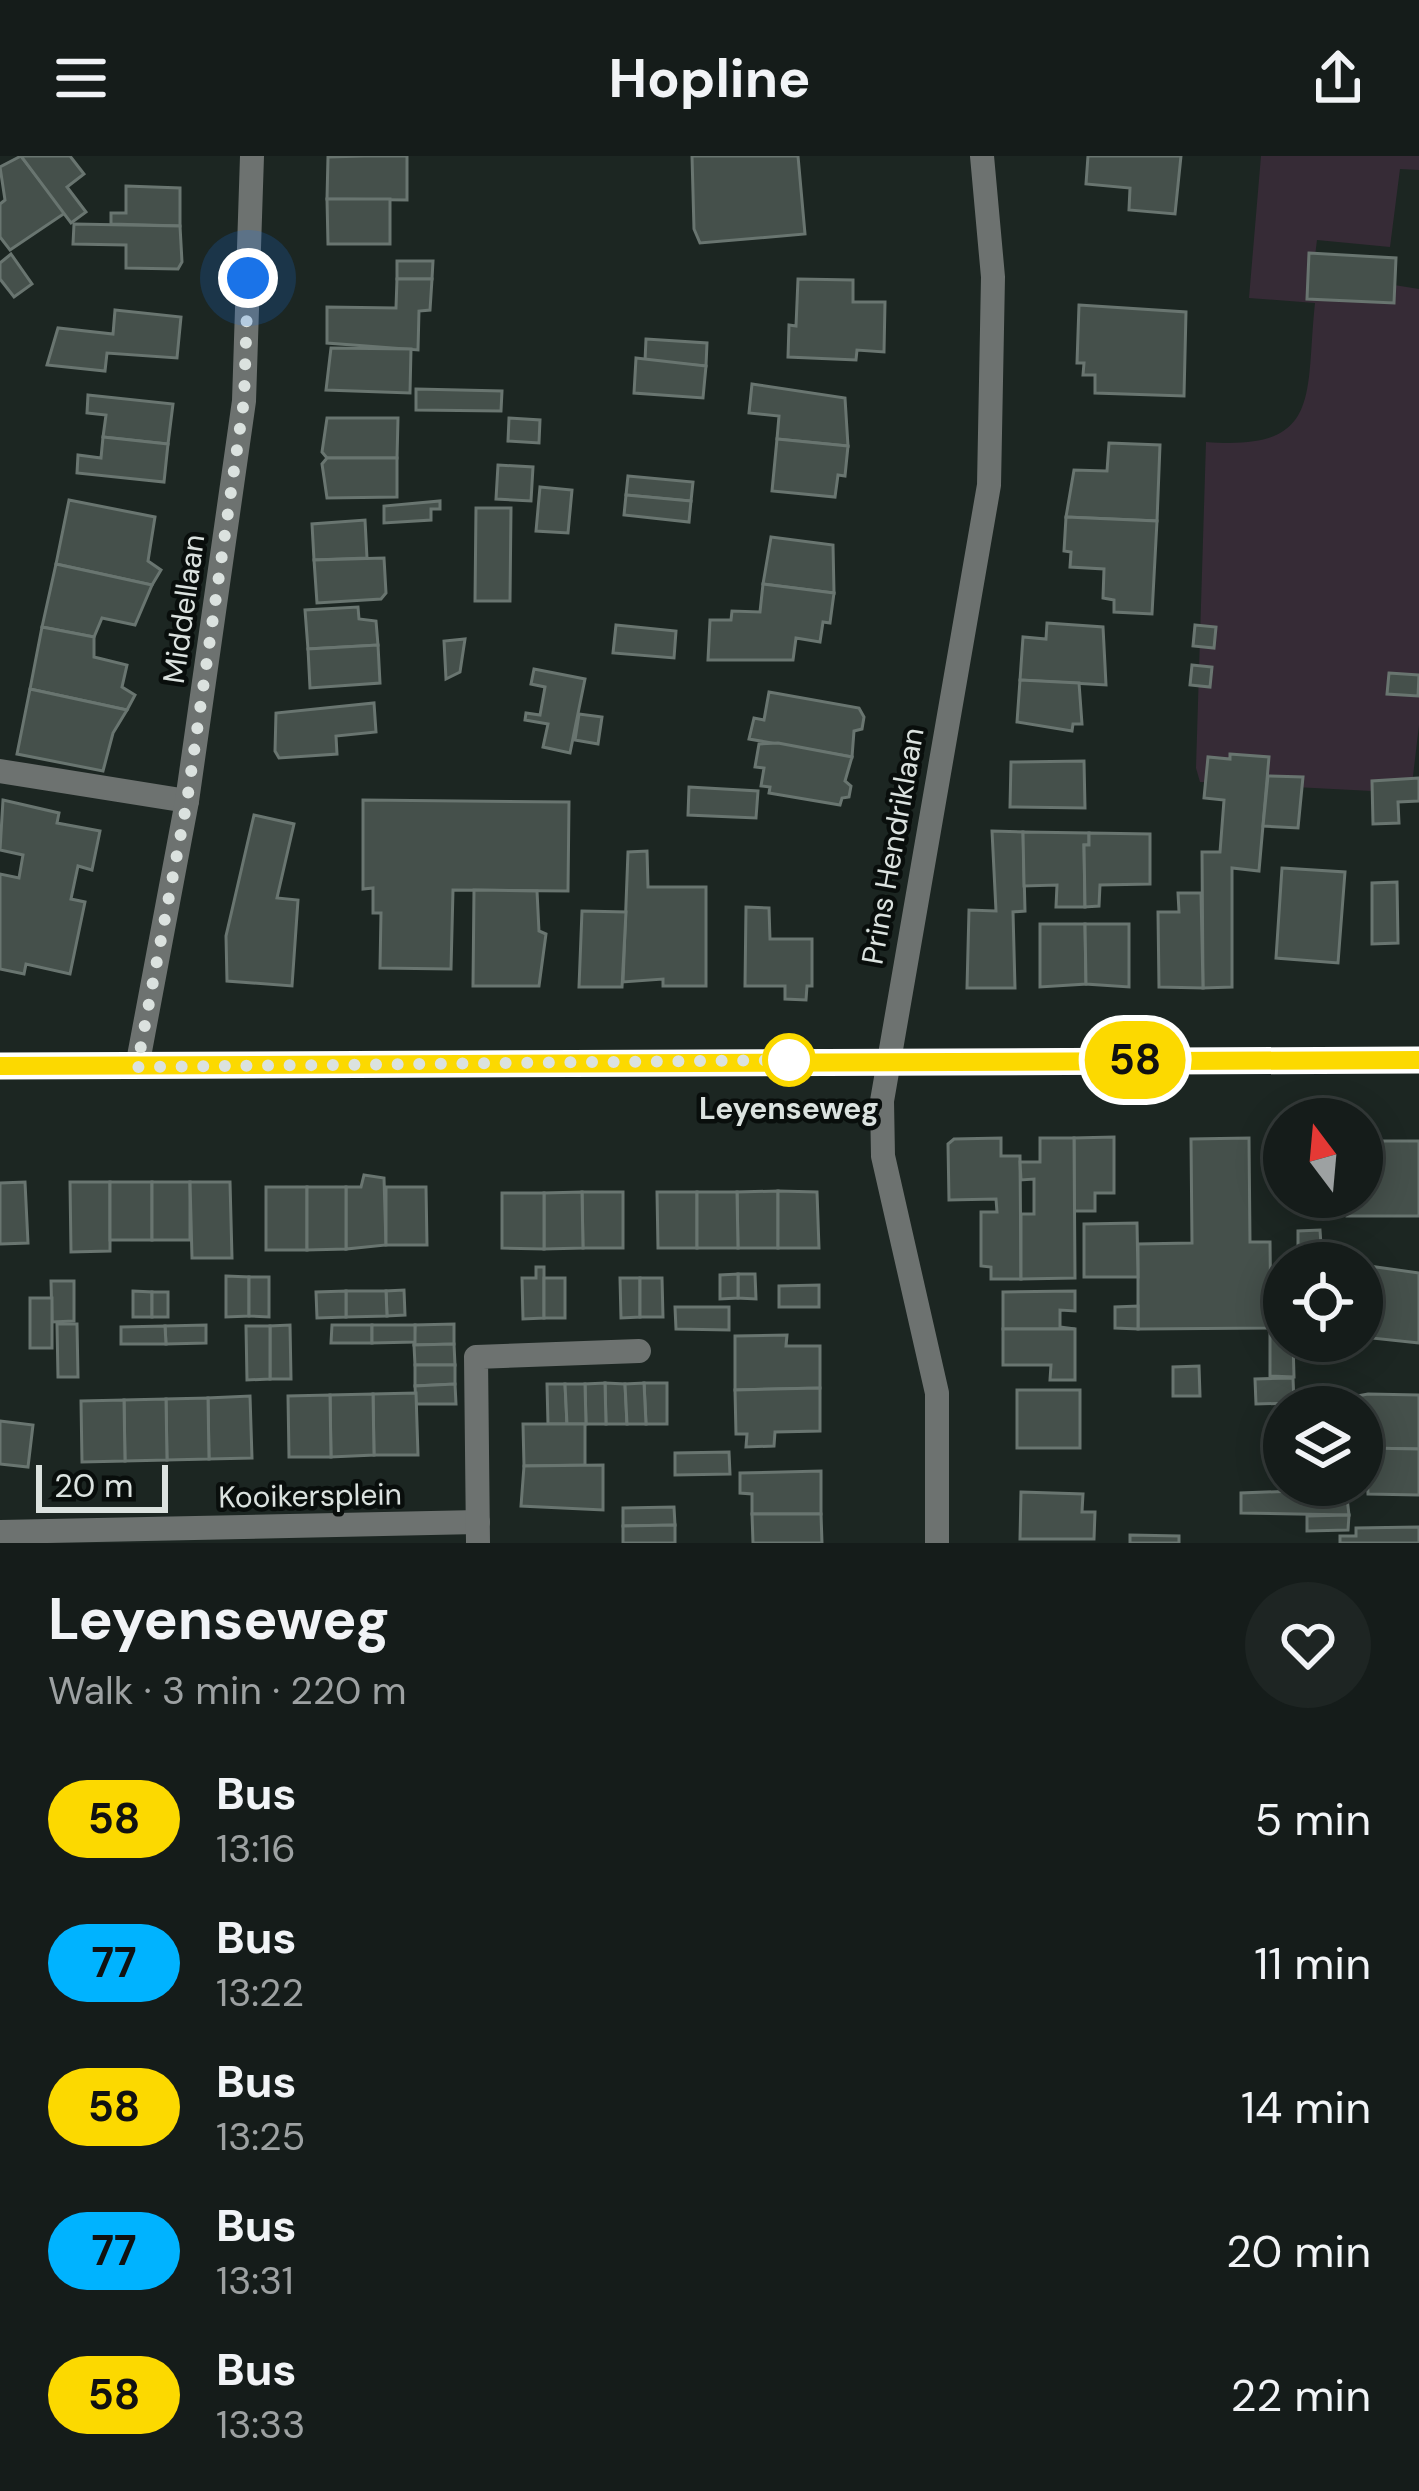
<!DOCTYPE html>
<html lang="en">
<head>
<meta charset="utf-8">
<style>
	:root { --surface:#151c1a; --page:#1e2523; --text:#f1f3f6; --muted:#9da1a2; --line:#343a39 }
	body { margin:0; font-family:"DM Sans",sans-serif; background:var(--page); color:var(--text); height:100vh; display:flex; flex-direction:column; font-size:45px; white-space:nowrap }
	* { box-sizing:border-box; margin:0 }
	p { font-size:39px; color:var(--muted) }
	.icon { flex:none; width:66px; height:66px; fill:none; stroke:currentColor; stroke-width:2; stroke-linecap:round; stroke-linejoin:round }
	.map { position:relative; height:1387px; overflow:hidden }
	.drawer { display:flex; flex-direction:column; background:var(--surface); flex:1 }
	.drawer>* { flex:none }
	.badge { padding:0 24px; border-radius:39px; font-size:42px; line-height:78px }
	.needle { width:78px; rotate:344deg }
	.tools { position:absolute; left:1263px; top:942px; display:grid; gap:24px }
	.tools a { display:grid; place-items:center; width:120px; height:120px; border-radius:50%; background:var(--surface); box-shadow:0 6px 30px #0003,0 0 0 3px var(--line); font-size:60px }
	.scale { position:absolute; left:36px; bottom:30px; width:132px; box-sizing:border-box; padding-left:12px; border:6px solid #dbe2df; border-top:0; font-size:33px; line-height:42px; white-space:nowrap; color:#dbe2df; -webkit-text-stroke:9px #090e0c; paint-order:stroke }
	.you { position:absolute; width:60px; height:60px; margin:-30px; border:9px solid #fff; border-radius:50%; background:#1a73e8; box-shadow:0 0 0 18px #1a73e833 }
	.map>.badge { position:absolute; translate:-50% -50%; box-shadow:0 0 0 6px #fff }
	.round { display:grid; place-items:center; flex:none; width:126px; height:126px; border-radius:63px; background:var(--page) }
	.head { display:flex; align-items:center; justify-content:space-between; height:204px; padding:0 48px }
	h1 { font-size:57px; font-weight:700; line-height:90px }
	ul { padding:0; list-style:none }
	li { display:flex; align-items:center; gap:36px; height:144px; padding:0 48px }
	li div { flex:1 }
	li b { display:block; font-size:45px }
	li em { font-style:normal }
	li .badge { min-width:132px; font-weight:700; text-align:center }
	header { display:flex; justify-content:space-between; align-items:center; height:156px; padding:0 48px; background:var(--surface); font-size:54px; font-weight:700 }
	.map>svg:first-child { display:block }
	.green { fill:#362b36 }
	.building { fill:#45504b; stroke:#697570; stroke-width:3 }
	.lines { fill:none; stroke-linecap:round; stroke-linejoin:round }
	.street { stroke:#6d7270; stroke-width:24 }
	.secondary { stroke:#979f9c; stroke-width:24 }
	.line-casing { stroke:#fff; stroke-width:27 }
	.line { stroke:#fcd900; stroke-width:18 }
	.walk { stroke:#dbe2df; stroke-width:12; stroke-dasharray:0 21.6 }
	.stop-dot { fill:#fff; stroke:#fcd900; stroke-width:6 }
	.labels { text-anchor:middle; stroke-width:9; stroke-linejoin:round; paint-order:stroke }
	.street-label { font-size:30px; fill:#dbe2df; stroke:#090e0c }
	.stop-label { font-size:30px; font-weight:bold; fill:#dbe2df; stroke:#090e0c }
</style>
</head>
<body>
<header><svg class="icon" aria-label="menu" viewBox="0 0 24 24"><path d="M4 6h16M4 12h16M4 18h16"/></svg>Hopline<svg class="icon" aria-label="share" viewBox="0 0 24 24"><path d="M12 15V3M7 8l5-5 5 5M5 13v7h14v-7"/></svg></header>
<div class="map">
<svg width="1419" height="1387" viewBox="0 0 1419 1387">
	<rect width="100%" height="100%" fill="#1c2622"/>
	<path class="green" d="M1261,0h158v14l-19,-1 -10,78 -73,-7 -4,32 106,17v436l-8,68 -211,-11 -4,-14 10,-326c117,9 99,-46 109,-139l-66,-5z"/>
	<g class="building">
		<path d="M21,0l44,57 -55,37 -10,-13v-33l5,-4 -5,-33z"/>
		<path d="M21,0h49l14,18 -17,13 19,25 -15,11z"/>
		<path d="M364,0h43v44l-80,-1 1,-42z"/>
		<path d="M692,0h106l7,78 -105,9 -6,-14z"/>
		<path d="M1088,0h93l-6,58 -46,-4 1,-22 -44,-4z"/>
		<path d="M126,30l54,2v38l-69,-2v-11h15z"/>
		<path d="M327,43h63v45h-62z"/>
		<path d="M74,68l106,2 2,36 -4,7 -52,-1v-23l-53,-1z"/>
		<path d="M1309,97l87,5 -2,45 -87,-4z"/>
		<path d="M11,98l21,30 -18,13 -14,-18v-16z"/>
		<path d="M397,105h36l-1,18h-35z"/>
		<path d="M397,123h35l-2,31 -11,1 -1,39 -91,-7v-36l69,1z"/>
		<path d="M798,123l55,1v22h32l-1,50 -27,-2 -1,10 -68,-3 1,-32 7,1z"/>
		<path d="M1079,149l107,7 -2,84 -89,-3v-18h-12l1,-12h-7z"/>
		<path d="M115,154l66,7 -4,41 -70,-5 -2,18 -58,-6 11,-37 55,6z"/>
		<path d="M646,183l61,4 -1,23 -61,-5z"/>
		<path d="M331,192l80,1 -1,44 -84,-3z"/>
		<path d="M636,202l70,8 -3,32 -69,-5z"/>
		<path d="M752,228l93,14 3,48 -71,-7 2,-23 -30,-3z"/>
		<path d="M416,233l86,2 -1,20 -85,-1z"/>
		<path d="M88,239l85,9 -5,40 -65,-7 3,-22 -19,-2z"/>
		<path d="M327,262h71l-1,40h-70l-5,-6z"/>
		<path d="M509,262l31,2 -1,23 -31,-2z"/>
		<path d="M103,281l65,7 -4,38 -87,-9 1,-18 23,3z"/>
		<path d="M777,283l71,7 -3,30 -7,-1 -3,22 -63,-6z"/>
		<path d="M1109,287l51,2 -3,76 -91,-4 8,-47 33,1z"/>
		<path d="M327,302h70v39l-70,1 -5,-34z"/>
		<path d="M498,309l35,2 -2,34 -35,-2z"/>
		<path d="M628,320l65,6 -2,19 -65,-6z"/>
		<path d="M540,331l32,3 -4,43 -32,-2z"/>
		<path d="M626,339l65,6 -2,21 -65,-7z"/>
		<path d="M69,344l86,17 -7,44 13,9 -9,15 -96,-21z"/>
		<path d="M440,345v8h-9v11l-47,3v-17z"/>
		<path d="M476,352h35l-1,93h-35z"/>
		<path d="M1066,361l91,4 -5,93 -38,-2v-12l-11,-2 1,-29 -34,-2 1,-15 -7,-1z"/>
		<path d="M365,364l2,38 -53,2 -2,-36z"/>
		<path d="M771,381l62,8 1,48 -71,-9z"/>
		<path d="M384,402l2,35 -5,6 -64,4 -3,-43z"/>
		<path d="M56,408l96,21 -17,40 -33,-7 -8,19 -52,-10z"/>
		<path d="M763,428l71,9 -4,30 -7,-1 -3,20 -24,-4 -3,22h-85l2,-40h21l1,-9 28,1z"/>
		<path d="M358,451l1,12 17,2 2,24 -70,4 -3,-39z"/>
		<path d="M1047,467l56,4 3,58 -86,-5 3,-43 23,2z"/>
		<path d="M616,469l60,6 -2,27 -61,-5z"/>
		<path d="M1195,469l21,2 -2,21 -21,-2z"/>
		<path d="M42,471l52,10v20l33,8 -5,22 13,8 -8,15 -97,-21z"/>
		<path d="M465,483l-5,33 -14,7 -2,-38z"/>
		<path d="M378,489l2,38 -70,5 -2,-39z"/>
		<path d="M1192,509l20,2 -2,20 -20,-2z"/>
		<path d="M534,513l51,10 -15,74 -27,-6 5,-23 -23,-4 1,-7 14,2 5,-28 -14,-3z"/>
		<path d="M1389,517l30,2 -1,21 -31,-2z"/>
		<path d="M1020,524l59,3 3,41h-9l-1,7 -55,-9z"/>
		<path d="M30,533l97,21 -14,23 -10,38 -86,-17z"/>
		<path d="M769,536l90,16 5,9 -2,12 -8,2 -2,26 -103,-18 5,-21 10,2z"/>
		<path d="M374,547l2,29 -40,4 1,18 -58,4 -4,-7 1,-38z"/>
		<path d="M579,558l23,3 -4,27 -23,-4z"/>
		<path d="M778,587l74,14 -7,24 6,5 -2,11 -7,1 -2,7 -71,-12 1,-6 -9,-1 3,-18 -9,-1 4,-23z"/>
		<path d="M1230,598l39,3 -10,114 -27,-3v119l-29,1 -1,-136h18l4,-52 -20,-2 4,-41 22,2z"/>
		<path d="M1084,605l1,47 -75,-1 1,-45z"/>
		<path d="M1268,620l35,1 -5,51 -35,-2z"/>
		<path d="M1419,622v23l-21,1 1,21 -26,1 -1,-43z"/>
		<path d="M689,631l69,4 -2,27 -68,-3z"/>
		<path d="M3,644l56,13 -2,10 43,8 -8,39 -14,-4 -7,33 14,3 -15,72 -44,-10 -2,10 -24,-5v-95l19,4 4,-23 -23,-5z"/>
		<path d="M363,644l206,2 -1,89 -115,-1 -2,79 -71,-1 1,-55h-8v-25l-10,1z"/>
		<path d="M254,659l40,9 -17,74 21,2 -6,86 -65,-5 -1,-45z"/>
		<path d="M992,675l31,1 2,79 -12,1 2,76h-48l2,-78 27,1z"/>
		<path d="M1023,676l66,1v12h-5l1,62h-29l1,-22 -33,1z"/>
		<path d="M1089,677l61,1v50l-50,1 -1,21 -14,1 -1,-62h5z"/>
		<path d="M647,695l1,36h58v99h-43v-7l-40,3 5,-130z"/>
		<path d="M1282,712l63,4 -7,91 -62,-5z"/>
		<path d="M1397,726l1,61 -26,1v-61z"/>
		<path d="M474,734l63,1 2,40 7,3 -7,52h-66z"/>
		<path d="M1178,737h23l2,95 -44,-1 -1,-75h21z"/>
		<path d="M746,751l23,1 1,31h42v47h-5l-1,14 -21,-1v-13h-40z"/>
		<path d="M582,755l44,1 -4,75h-43z"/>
		<path d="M1040,768h45l1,60 -46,3z"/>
		<path d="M1085,768h44v63l-43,-3z"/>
		<path d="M1114,981v56h-19v18h-21v-73z"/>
		<path d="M1001,982v18h19l1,123h-30v-12l-10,-1v-54h16l-1,-13 -47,1 -1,-56 6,-5z"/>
		<path d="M1040,982h34l1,140 -54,1v-65h13v-35l-13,1 -1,-18h20z"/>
		<path d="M1249,982l1,104h20l1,86 -133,1v-85l54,-1 -1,-104z"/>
		<path d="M1362,985h57v75h-72v-19h15z"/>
		<path d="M364,1019l20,3 2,67 -40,4v-62h15z"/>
		<path d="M25,1026l3,61 -28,1v-61z"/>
		<path d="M70,1026h40v69l-39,1z"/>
		<rect x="110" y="1026" width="42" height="58"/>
		<rect x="152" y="1026" width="38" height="58"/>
		<path d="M190,1026h40l2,76h-40z"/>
		<rect x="266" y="1031" width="41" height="63"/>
		<path d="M307,1031h39v62l-39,1z"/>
		<path d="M386,1031h40l1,58h-41z"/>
		<path d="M778,1035v57h-40l-1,-56z"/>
		<path d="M778,1035l39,1 2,56h-41z"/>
		<path d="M582,1036h41v56h-40z"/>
		<path d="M582,1036l1,56 -39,1v-56z"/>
		<path d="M657,1036h40v56h-39z"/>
		<path d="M697,1036h40l1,56h-41z"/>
		<path d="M502,1037h42v56l-42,-1z"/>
		<path d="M1137,1067l1,54h-54v-53z"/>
		<path d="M1320,1074l1,15h-23v-14z"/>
		<path d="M1362,1109l57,8v70l-57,-6z"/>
		<path d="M536,1111h8v51l-21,1 -1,-41h14z"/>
		<path d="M738,1118h17l1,25 -18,-1z"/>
		<path d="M738,1118v24l-18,1v-24z"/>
		<path d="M226,1120l23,1v39l-23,1z"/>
		<path d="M249,1121h20v40l-20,-1z"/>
		<rect x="544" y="1122" width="21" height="40"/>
		<path d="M620,1122h20v39l-19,1z"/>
		<path d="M640,1122h22l1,39h-23z"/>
		<path d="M51,1125h23v40l-22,1z"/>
		<path d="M819,1129v22h-40v-21z"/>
		<path d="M404,1134l1,25 -18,1 -1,-25z"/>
		<path d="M133,1135l19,1v25h-19z"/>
		<path d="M346,1135h40l1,25 -41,1z"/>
		<path d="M346,1135v26l-29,1 -1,-26z"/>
		<path d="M1075,1135v20l-15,-1v17l15,2h-72v-37z"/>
		<rect x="152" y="1136" width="16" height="25"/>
		<rect x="30" y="1142" width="22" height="50"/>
		<path d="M1138,1150v23l-23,-1v-21z"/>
		<path d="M675,1151h54v23l-53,-1z"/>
		<path d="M57,1168h20l1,53h-20z"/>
		<path d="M454,1168v20l-40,1 1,-20z"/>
		<path d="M206,1169v18l-40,1 -1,-18z"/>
		<path d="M290,1169l1,54h-21v-53z"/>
		<path d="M332,1169h40v18h-41z"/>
		<path d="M372,1169h43v17l-43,1z"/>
		<path d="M165,1170l1,18h-45v-17z"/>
		<path d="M246,1170h24v53l-23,1z"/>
		<path d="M1003,1173h72v51h-25l1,-15h-48z"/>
		<path d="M1284,1173v12h9l1,36 -24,-1v-46z"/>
		<path d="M787,1179l-1,11h34v42l-85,2v-54z"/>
		<path d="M454,1188l1,21h-40l-1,-20z"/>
		<path d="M415,1209h40v19l-40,2z"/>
		<path d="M1199,1210l1,30h-27v-29z"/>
		<path d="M1293,1222l1,25 -38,1 -1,-25z"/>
		<path d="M605,1227l20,1 2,40h-21z"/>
		<path d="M605,1227l1,41h-20l-1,-40z"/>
		<path d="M644,1227h23v41h-21z"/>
		<path d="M644,1227l2,41h-19l-2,-40z"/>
		<path d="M455,1228l1,20h-40l-1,-18z"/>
		<path d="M547,1228h18l2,40h-19z"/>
		<path d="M565,1228h20l1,40h-19z"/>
		<path d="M820,1232v43l-45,1 -1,14 -28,1 1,-13h-11l-1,-44z"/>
		<rect x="1017" y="1234" width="63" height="58"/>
		<path d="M416,1237l2,62h-44l-1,-61z"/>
		<path d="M373,1238l1,61 -43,2 -1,-62z"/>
		<path d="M1368,1238l51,1v54l-53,-1 1,-27h-5v-14h-10v-10z"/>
		<path d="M330,1239l1,62h-42l-1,-61z"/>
		<path d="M250,1240l2,62 -43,1 -1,-61z"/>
		<path d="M208,1242l1,61 -42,1 -1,-61z"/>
		<path d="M166,1243l1,61 -42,1 -1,-61z"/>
		<path d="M124,1244l1,61 -43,1 -1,-61z"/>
		<path d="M0,1265l33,4 -5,42 -28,-3z"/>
		<path d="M523,1268h62v41l-61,1z"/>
		<path d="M1366,1292l53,1v46l-51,-1z"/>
		<path d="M729,1296l1,22 -55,1v-22z"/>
		<path d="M603,1309v45l-82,-4 3,-40z"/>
		<path d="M821,1315v43h-69v-20l-12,-1v-20z"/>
		<path d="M1346,1333l3,26 -108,-2v-20z"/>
		<path d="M1021,1336l62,2 -1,18h13l-1,27h-74z"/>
		<path d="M674,1351l1,18 -52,1v-18z"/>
		<path d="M752,1358h69l1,29h-69z"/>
		<path d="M1349,1359l-1,15 -41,1v-15z"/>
		<path d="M675,1369v18h-52v-17z"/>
		<path d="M1419,1371v16h-79v-7h16v-8z"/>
		<path d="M1130,1379l49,1v7h-49z"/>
	</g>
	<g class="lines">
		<g class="street">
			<path d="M0,615l187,30"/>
			<path d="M137,911l50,-266 57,-400 8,-245"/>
			<path d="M0,1376l478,-10"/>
			<path d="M478,1387l-2,-186 163,-6"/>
			<path d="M937,1387v-150l-54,-237 -1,-55 107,-616 4,-208 -11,-121"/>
		</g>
		<path class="secondary" d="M0,910l1419,-6"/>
	</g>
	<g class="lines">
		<g class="line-casing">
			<path id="line" d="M0,910l1419,-6"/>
		</g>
		<use href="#line" class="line"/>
		<path class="walk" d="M248,122l-4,122 -57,401 -50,266 652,-7"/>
	</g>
	<circle class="stop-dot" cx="789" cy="904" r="24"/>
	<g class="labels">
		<g class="street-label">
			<text transform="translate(184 453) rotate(-82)" y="10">Middellaan</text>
			<text transform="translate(893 690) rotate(-80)" y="10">Prins Hendriklaan</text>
			<text transform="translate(310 1340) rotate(-1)" y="10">Kooikersplein</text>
		</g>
		<g class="stop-label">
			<text x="789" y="963">Leyenseweg</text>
		</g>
	</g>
</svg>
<div class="tools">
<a><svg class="needle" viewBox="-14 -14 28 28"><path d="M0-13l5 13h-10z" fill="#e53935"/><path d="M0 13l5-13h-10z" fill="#9da1a2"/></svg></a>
<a><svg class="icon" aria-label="locate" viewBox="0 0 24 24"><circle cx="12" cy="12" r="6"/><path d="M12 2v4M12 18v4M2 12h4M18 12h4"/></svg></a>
<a><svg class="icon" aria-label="layers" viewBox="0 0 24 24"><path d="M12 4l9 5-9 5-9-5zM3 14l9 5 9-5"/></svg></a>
</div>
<div class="scale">20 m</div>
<div class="you" style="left:248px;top:122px"></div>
<b class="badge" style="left:1135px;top:904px;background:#fcd900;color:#111">58</b>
</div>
<section class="drawer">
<div class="head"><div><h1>Leyenseweg</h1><p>Walk · 3 min · 220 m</p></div><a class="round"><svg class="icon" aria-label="heart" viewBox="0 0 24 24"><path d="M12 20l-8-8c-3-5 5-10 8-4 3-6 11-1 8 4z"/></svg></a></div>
<ul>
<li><span class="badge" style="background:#fcd900;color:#111">58</span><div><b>Bus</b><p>13:16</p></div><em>5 min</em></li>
<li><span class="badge" style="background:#00b3ff;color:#111">77</span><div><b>Bus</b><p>13:22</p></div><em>11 min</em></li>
<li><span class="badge" style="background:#fcd900;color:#111">58</span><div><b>Bus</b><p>13:25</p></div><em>14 min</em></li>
<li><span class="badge" style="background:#00b3ff;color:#111">77</span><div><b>Bus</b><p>13:31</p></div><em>20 min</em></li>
<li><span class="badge" style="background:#fcd900;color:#111">58</span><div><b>Bus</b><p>13:33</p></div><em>22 min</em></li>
</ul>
</section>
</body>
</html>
